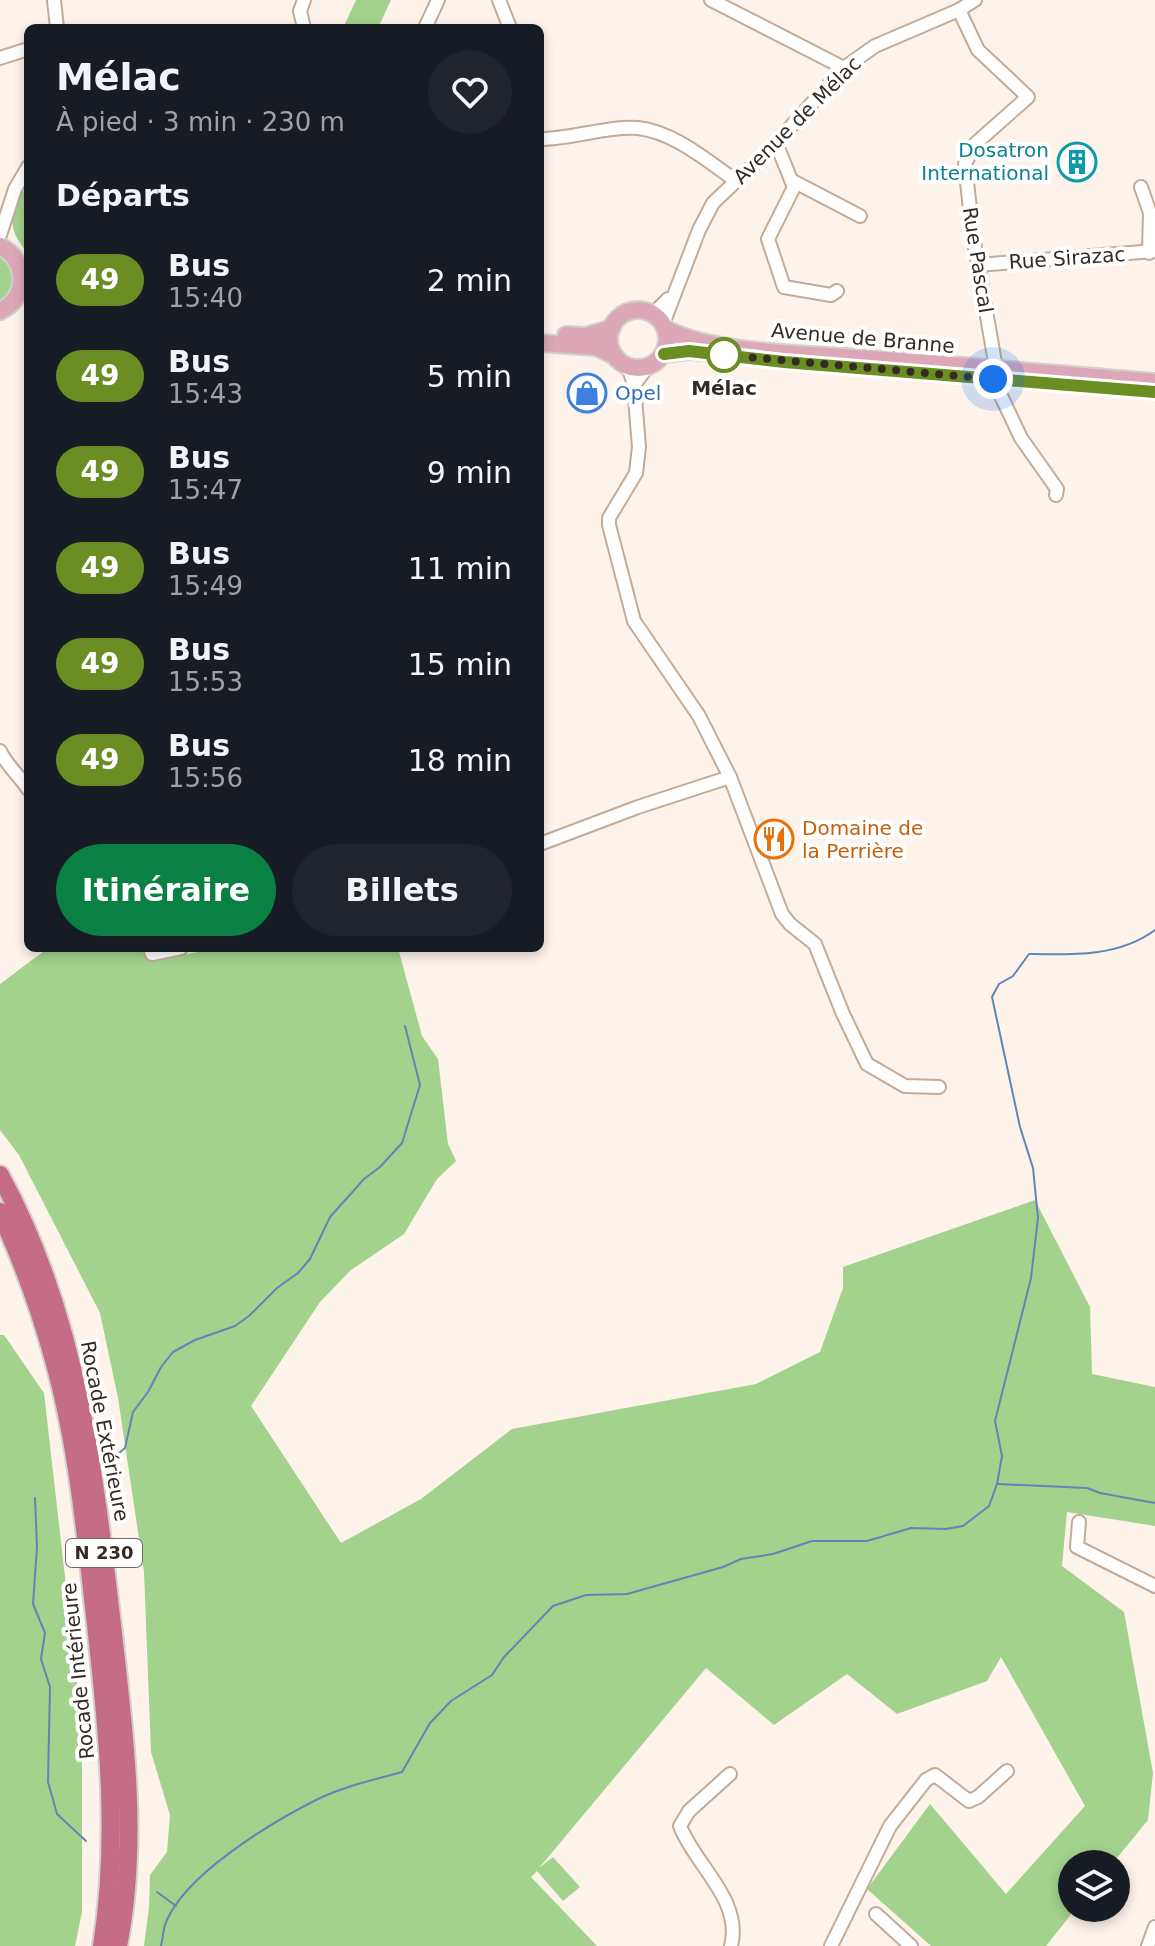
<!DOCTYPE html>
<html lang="fr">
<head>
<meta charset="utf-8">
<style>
	:root { --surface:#171b24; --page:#20242c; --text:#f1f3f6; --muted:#9ea1a6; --accent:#0b8043 }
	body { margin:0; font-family:"DejaVu Sans",sans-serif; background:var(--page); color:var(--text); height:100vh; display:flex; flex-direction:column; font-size:30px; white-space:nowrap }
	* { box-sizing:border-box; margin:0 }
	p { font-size:26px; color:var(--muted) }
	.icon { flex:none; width:44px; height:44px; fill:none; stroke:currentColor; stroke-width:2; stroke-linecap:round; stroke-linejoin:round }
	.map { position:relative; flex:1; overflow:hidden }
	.details { position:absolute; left:24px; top:24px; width:520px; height:928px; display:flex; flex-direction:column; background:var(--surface); border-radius:12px; box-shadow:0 4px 12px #0003 }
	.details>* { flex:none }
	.badge { padding:0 16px; border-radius:26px; font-size:28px; line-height:52px }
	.fabs { position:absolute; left:1058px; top:1850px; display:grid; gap:16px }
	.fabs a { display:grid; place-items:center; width:72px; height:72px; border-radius:50%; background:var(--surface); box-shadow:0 4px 12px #0003; font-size:40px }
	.you { position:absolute; width:40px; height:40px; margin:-20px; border:6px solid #fff; border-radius:50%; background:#1a73e8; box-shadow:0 0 0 12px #1a73e833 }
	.map>.badge { position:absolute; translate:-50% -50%; box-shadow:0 0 0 4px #fff }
	h2 { padding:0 32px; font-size:30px; line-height:72px }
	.round { display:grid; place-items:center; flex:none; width:84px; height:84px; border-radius:42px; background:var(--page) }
	.summary { display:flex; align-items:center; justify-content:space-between; height:136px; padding:0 32px }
	h1 { font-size:38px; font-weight:700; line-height:60px }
	.cta { display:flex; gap:16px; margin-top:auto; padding:16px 32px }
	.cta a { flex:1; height:92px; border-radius:48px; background:var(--accent); color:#fff; font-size:32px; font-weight:700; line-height:92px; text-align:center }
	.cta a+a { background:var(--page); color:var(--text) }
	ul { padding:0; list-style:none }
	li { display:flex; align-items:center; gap:24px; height:96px; padding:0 32px }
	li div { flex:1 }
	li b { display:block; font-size:30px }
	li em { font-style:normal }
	li .badge { min-width:88px; font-weight:700; text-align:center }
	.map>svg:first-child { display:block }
	.green { fill:#a2d28c }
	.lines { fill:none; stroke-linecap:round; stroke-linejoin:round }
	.stream { stroke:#6285b9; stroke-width:2 }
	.minor-casing { stroke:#c4ab98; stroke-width:16 }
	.major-casing { stroke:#d3d0cf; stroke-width:20 }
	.highway-casing { stroke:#d3d0cf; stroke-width:22 }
	.minor { stroke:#fff; stroke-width:12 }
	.major { stroke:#dca7b6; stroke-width:16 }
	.highway { stroke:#c56c86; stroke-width:18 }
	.line-casing { stroke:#fff; stroke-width:18 }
	.line { stroke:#6b8e23; stroke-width:12 }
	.walk { stroke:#352b24; stroke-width:8; stroke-dasharray:0 14.4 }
	.stop-dot { fill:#fff; stroke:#6b8e23; stroke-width:4 }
	.labels { text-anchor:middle; stroke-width:8; stroke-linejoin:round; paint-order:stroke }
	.shield { fill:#fff; stroke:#726b66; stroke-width:2 }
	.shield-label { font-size:18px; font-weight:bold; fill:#352b24 }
	.street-label { font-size:20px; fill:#352b24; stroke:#fff }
	.culture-label { font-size:20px; fill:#0d838f; stroke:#fff; text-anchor:end }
	.stop-label { font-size:20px; font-weight:bold; fill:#352b24; stroke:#fff }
	.shop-label { font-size:20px; fill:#366cbe; stroke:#fff; text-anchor:start }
	.food-label { font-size:20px; fill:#c56008; stroke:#fff; text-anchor:start }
</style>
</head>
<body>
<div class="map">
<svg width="1155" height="1946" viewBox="0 0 1155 1946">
	<rect width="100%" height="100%" fill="#fdf3eb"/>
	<g class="green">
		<path d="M356,0h35l-13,28h-35z"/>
		<path d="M20,191h8v62c-20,-22 -19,-36 -8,-62z"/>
		<path d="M0,253l15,18 -1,19 -14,15z"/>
		<path d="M48,948h96l5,14 68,-14h181l24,88 16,23 10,85 8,17 -19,18 -33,55 -53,36 -31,32 -69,104 90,137 80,-44 91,-70 244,-45 64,-32 23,-64v-21l192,-67 55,107 2,67 63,13v139l-88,-14 -5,54 62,46 29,161 -5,47 -36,44h-40v44h4l-30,38h-115l-64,-57 63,-85 76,90 79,-88 -84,-149 -14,24 -90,33 -50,-40 -73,51 -68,-57 -167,200 14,-11 27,30 -17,14 -26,-30 -6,6 66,69h-453l5,-39 1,-32 17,-23 3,-37 -19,-63 -7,-180 -26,-174 -18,-85 -81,-158 -19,-25v-146z"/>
		<path d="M0,1335h4l40,58 38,333v186l-7,34h-75z"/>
	</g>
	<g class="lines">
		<g class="stream">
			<path d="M119,1453l6,-5 8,-36 15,-20 13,-25 12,-15 22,-12 40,-14 14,-10 28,-28 21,-15 12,-14 20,-42 34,-38 16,-12 22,-24 18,-58 -15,-59"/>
			<path d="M998,1484l89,4 13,5 55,10"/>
			<path d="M35,1498l2,49 -4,57 12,29 -4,26 9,28 -2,95 9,32 29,27"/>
			<path d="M157,1892l19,14"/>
			<path d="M161,1946c2,-8 2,-17 5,-24 20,-48 103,-98 148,-121 27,-14 59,-21 88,-29l28,-49 21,-22 41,-26 12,-18 49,-51 33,-11 41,-1 96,-27 18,-8 32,-5 39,-13h55l44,-13 35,1 17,-3 26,-20 8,-22 5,-28 -7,-35 36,-143 7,-60 -5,-50 -13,-41 -28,-130 7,-13 14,-8 16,-22c42,1 90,3 126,-24"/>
		</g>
		<g class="minor-casing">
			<g id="minor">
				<path d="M54,0l3,28"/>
				<path d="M499,0l11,28"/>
				<path d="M711,0l133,68"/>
				<path d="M959,10l19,40 50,47 -53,47 -10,20 8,72 23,132"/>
				<path d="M304,28l-4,-17 4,-11"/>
				<path d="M425,28l13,-28"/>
				<path d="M0,58l28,-9"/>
				<path d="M540,139c33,0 65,-13 98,-11 36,4 69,33 97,52"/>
				<path d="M776,143l18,44 -26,52 16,48 47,8 6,-4"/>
				<path d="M791,180l69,36"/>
				<path d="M1141,187l9,26 -1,40"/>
				<path d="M0,235l15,-46 13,-22"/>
				<path d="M978,265l177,-14"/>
				<path d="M653,314l15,-15"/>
				<path d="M663,324l36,-94 14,-27 63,-60 68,-75 31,-22 84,-36 16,-10"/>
				<path d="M622,363l8,9 4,13 5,62 -3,26 -27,45v7l25,96 65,95 31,61 52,137 8,10 25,20 28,70 24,50 38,22 34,1"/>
				<path d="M993,379l28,59 36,51 -1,6"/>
				<path d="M634,385l14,-19"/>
				<path d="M0,751c7,15 19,24 28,38"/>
				<path d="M540,844l98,-37 92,-30"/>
				<path d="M150,948l2,6 29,-6"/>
				<path d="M1079,1522l-2,25 78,39"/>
				<path d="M730,1774l-41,37 -9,15c14,38 63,74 51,120"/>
				<path d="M876,1914l35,32"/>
				<path d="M831,1946l59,-120 36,-46 9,-5 34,26 9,-4 29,-26"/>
				<path d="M1148,1946l7,-19"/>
			</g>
		</g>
		<g class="major-casing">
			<g id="major">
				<path d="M0,246c28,14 29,52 0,65"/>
				<circle cx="638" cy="339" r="29"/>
				<path d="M666,329c45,24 138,25 191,29 100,7 199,16 298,24"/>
				<path d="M566,335l20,1 26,-8"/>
				<path d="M540,343l56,4 19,9"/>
				<path d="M664,354l25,-3 25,2"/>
			</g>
		</g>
		<g class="highway-casing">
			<g id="highway">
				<path d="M0,1175c76,139 94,295 112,450 12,105 27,216 6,321"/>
				<path d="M0,1212c22,48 40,97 54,148 24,86 32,177 42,265 12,107 23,214 6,321"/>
			</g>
		</g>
		<use href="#minor" class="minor"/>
		<use href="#major" class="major"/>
		<use href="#highway" class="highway"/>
	</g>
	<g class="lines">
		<g class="line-casing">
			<path id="line" d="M664,354l25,-3 95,11 371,30"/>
		</g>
		<use href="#line" class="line"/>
		<path class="walk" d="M724,355l269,24"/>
	</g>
	<defs>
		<g id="building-ring" transform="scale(2)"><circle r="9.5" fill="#fff" stroke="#0f9aa8" stroke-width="1.5"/><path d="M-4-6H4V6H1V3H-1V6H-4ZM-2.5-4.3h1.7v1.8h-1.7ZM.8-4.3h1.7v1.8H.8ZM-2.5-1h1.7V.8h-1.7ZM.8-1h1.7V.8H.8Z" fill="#0f9aa8"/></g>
		<g id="shop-ring" transform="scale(2)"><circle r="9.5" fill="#fff" stroke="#3f7fe0" stroke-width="1.5"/><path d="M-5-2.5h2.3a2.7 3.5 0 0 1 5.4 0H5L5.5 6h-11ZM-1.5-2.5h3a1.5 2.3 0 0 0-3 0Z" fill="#3f7fe0"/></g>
		<g id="restaurant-ring" transform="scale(2)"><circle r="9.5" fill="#fff" stroke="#e8710a" stroke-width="1.5"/><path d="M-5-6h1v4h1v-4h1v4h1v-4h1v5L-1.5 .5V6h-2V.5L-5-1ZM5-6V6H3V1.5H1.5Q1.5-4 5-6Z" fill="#e8710a"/></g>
	</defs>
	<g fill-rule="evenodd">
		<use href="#building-ring" x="1077" y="162"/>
		<use href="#shop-ring" x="587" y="393"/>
		<use href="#restaurant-ring" x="774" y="839"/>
	</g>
	<circle class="stop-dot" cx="724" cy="355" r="16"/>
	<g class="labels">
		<rect class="shield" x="66" y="1539" width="76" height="28" rx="6"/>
		<g class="shield-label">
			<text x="104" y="1559">N 230</text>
		</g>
		<g class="street-label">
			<text transform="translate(797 120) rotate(-45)" y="7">Avenue de Mélac</text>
			<text transform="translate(1067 258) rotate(-4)" y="7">Rue Sirazac</text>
			<text transform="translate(978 260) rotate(81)" y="7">Rue Pascal</text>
			<text transform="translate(863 338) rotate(5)" y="7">Avenue de Branne</text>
			<text transform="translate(105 1431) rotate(79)" y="7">Rocade Extérieure</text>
			<text transform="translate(78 1671) rotate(-96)" y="7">Rocade Intérieure</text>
		</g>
		<g class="culture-label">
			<text x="1049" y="157">Dosatron<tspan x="1049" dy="23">International</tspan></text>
		</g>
		<g class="stop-label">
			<text x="724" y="395">Mélac</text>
		</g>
		<g class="shop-label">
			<text x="615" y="400">Opel</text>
		</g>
		<g class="food-label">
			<text x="802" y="835">Domaine de<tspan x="802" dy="23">la Perrière</tspan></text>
		</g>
	</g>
</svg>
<div class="fabs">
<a><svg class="icon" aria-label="layers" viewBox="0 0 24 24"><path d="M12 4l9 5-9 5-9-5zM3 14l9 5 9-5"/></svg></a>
</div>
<div class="you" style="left:993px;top:379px"></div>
<section class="details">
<div class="summary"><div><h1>Mélac</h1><p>À pied · 3 min · 230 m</p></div><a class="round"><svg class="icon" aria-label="heart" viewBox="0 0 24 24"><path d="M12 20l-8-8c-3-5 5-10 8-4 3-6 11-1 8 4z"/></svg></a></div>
<h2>Départs</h2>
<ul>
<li><span class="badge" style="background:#6b8e23;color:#fff">49</span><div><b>Bus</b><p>15:40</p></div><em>2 min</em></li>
<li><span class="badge" style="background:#6b8e23;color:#fff">49</span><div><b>Bus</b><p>15:43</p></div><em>5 min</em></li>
<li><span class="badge" style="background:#6b8e23;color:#fff">49</span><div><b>Bus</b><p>15:47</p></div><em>9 min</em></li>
<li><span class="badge" style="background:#6b8e23;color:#fff">49</span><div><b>Bus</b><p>15:49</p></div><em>11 min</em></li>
<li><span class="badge" style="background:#6b8e23;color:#fff">49</span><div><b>Bus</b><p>15:53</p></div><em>15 min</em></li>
<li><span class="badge" style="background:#6b8e23;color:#fff">49</span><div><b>Bus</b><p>15:56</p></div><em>18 min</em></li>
</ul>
<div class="cta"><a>Itinéraire</a><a>Billets</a></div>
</section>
</div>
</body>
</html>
